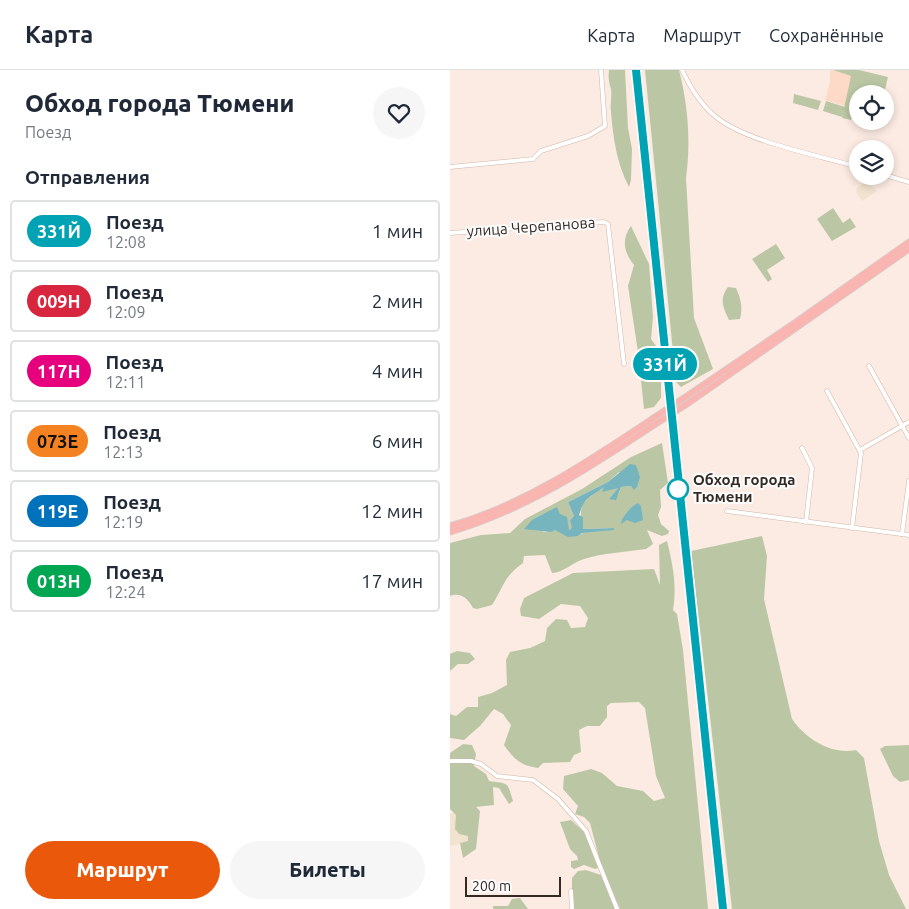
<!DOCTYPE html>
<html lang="ru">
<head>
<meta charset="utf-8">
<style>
	:root { --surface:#fff; --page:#f6f6f7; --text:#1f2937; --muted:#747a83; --line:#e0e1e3; --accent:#ea580c }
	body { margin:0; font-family:Ubuntu,sans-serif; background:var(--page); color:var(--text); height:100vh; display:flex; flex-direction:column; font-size:19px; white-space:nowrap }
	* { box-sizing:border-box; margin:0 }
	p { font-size:16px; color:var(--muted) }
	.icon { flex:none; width:28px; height:28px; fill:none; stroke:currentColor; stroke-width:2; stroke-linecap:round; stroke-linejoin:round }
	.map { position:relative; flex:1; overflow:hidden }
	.panel { display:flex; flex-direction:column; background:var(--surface); width:450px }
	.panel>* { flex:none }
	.badge { padding:0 10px; border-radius:16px; font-size:18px; line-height:32px }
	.buttons { position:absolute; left:399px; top:15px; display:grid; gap:10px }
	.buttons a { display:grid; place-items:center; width:45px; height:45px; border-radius:50%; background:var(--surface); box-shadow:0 2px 8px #0003; font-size:25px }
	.scale { position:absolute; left:15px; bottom:12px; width:96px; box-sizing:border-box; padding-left:5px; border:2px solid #342a24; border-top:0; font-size:14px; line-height:18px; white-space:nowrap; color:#342a24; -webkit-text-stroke:4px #fcfcfc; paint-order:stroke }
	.map>.badge { position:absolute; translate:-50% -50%; box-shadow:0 0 0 2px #fff }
	h2 { padding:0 25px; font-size:19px; line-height:45px }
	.round { display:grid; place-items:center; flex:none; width:52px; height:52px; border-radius:26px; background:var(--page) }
	.headline { display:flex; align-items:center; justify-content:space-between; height:85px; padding:0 25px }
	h1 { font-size:24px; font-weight:800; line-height:38px }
	.action { display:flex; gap:10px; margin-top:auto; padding:10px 25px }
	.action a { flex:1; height:58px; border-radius:30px; background:var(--accent); color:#fff; font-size:20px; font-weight:800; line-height:58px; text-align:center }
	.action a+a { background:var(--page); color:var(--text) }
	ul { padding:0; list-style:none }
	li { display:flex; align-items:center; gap:15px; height:62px; margin:0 10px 8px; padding:0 15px; border:2px solid var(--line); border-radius:5px }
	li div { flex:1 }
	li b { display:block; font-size:19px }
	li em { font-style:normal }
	li .badge { min-width:55px; font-weight:700; text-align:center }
	header { display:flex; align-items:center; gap:30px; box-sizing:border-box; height:70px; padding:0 25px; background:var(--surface); border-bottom:1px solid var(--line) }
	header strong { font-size:24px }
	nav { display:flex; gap:28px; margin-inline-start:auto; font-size:18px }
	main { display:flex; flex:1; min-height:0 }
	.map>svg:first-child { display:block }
	.built { fill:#fddac7 }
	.industrial { fill:#f1e3cf }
	.green { fill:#bbc7a4; fill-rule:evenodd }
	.water { fill:#76b5be }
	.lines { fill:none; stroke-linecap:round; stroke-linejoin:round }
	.minor-casing { stroke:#d0b6a7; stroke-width:5 }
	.highway-casing { stroke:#d2d0cf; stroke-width:7 }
	.minor { stroke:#fff; stroke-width:4 }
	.highway { stroke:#fab5b1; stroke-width:5.5 }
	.rail-casing { stroke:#776b64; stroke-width:3 }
	.rail { stroke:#fcfcfc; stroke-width:1; stroke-dasharray:4; stroke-linecap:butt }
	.highway-bridge-casing { stroke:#d2d0cf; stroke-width:7; stroke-linecap:butt }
	.highway-bridge { stroke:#fab5b1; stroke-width:5.5 }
	.line-casing { stroke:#fff; stroke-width:11 }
	.line { stroke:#00a3b4; stroke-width:8 }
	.stop-dot { fill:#fff; stroke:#00a3b4; stroke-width:2.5 }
	.labels { text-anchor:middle; stroke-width:4; stroke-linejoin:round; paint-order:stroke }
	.street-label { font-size:15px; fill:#342a24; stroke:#fcfcfc }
	.stop-label { font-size:15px; font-weight:bold; fill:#342a24; stroke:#fcfcfc; text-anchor:start }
</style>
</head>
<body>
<header>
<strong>Карта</strong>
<nav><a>Карта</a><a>Маршрут</a><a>Сохранённые</a></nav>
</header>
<main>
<section class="panel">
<div class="headline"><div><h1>Обход города Тюмени</h1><p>Поезд</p></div><a class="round"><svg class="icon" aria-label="heart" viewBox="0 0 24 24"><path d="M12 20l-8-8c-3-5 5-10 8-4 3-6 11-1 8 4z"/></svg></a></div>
<h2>Отправления</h2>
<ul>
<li><span class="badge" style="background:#00a3b4;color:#fff">331Й</span><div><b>Поезд</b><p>12:08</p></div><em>1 мин</em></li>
<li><span class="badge" style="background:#d7263d;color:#fff">009Н</span><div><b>Поезд</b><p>12:09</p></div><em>2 мин</em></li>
<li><span class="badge" style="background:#e6007e;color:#fff">117Н</span><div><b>Поезд</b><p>12:11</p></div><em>4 мин</em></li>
<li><span class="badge" style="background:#f58220;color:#111">073Е</span><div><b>Поезд</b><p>12:13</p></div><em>6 мин</em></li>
<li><span class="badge" style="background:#0072bc;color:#fff">119Е</span><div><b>Поезд</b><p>12:19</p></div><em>12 мин</em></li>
<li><span class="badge" style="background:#00a651;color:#fff">013Н</span><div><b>Поезд</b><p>12:24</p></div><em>17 мин</em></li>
</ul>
<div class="action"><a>Маршрут</a><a>Билеты</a></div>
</section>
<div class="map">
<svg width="459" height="839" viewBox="0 0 459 839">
	<rect width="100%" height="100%" fill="#fcebe2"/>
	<path class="built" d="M380,0l35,2 -10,37 -30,-9 5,-18z"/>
	<g class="industrial">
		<path d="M414,113l9,4 4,4 -15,10 -6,-9 1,-4z"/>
		<path d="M11,741l10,30 -21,5v-32z"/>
	</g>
	<g class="green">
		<path d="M159,0h16l3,58 4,21 -1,31 -2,7c-12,-23 -16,-49 -18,-75 -1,-7 1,-16 0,-23 -2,-7 -3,-11 -2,-19z"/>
		<path d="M195,0h34c9,35 12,72 7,108l8,140 19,51 -32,18 -5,-5z"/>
		<path d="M383,0h26l29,7 -4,17h-26l-3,15 -7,-2 6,2 -3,11 -9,-2 9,-42z"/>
		<path d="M344,24l27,7 -3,9 -25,-7z"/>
		<path d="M376,31l19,6 -3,10 -19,-6z"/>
		<path d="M383,138l10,15 7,-5 6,9 -24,14 -15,-22z"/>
		<path d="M181,156l18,38 4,53 -2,22 8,11 2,18v30l-7,9 -10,2 -6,-57 -10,-66 6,-21c-10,-12 -13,-26 -3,-39z"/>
		<path d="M326,174l9,14 -18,12 5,9 -4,3 -16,-23z"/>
		<path d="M278,217l8,1c5,11 7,20 4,31l-11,1c-6,-13 -10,-21 -1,-33z"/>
		<path d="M212,373l6,40 -8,7 1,17 -3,8 3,9 8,7 -1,3 -6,2 -15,-6 6,14 -7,5c-21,3 -43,4 -62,10 -11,3 -21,14 -32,14l-7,-18 -21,1 -1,7c-20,14 -19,24 -31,42l-15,4 -4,-1c-5,-9 -12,-16 -23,-12v-53l31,-8 29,-2 15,-14 57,-30 49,-32zM169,402l18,15 -3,2 -3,-3 -10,1 -3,8 -9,4 9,-11 -13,-2c-19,15 -29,15 -22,43l31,-1c-12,6 -26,0 -36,8l-23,-6 -11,2 -5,-3 -6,-10 10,-5 23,10 3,6 4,-2 -3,-8 4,-4 -6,-14 40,-20z"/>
		<path d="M312,466l5,20 -3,43 28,120c14,20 39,36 64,31l8,8 15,83 10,34 17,34h-174l-41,-358z"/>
		<path d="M217,471c6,24 10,45 6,69l4,4 6,36 25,259h-88l-20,-48 -10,-38 -6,-6 -9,-3 3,-8 -15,-17 1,-13 27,-7 11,4 15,13 26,5 11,10 11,-3 -9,-22 -11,-68 -6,-6 -28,1 -4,3v11l-7,9h-13l-8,4 2,22 -7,3 -4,7 -27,1 -5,5c-17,-2 -24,-9 -34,-23l7,-20 -8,-11 -9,-5 -14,17 -16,14 -14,-2v-24l6,2 11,-9h11v-10l14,-4 15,-8 -1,-25 4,-8 20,-4 15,-7 2,-13 9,-9 11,1 4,8 14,-1 3,-9 -8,-12 -19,-2 -22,15 -18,-3 -1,-7 4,-11 49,-25 81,-4 6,16 -1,-40z"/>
		<path d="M7,581l13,2 5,6 -7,5h-10l-8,7v-17z"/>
		<path d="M13,674l9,1 4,9 -2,12 12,8 3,7c20,3 18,0 24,20l-4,3 -10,-16 -6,-1 1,18 -18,2 4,4 -4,38 -13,9 -3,-15 8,-2v-5l-9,-2 -4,-5 1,-14 -6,-6v-56z"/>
		<path d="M459,675v35l-9,2 -7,-6 -13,-27 5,-3z"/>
		<path d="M121,750l14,13 13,35 -3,1 -11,-4 -10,4 -3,-2v-6l7,-1 -1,-4 -7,-7 -10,-27z"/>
		<path d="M136,800l15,5 14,34h-43v-31l6,-7z"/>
		<path d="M70,828l8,11h-35v-3h15l4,-7z"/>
	</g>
	<g class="water">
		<path d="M180,394l6,1 4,12 -3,10 -3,3 -3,-4 -10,1 -5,13 -7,-1 9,-11 -16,4 2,-5c-14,11 -19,9 -25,28l4,2v12l31,-1v2l-32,3 -4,3 -10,1 -13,-7 -4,2 -27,-3 9,-10 24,-12 3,7 7,3 2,13 3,-2 -2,-8 4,-4 -6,-14 40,-20z"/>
		<path d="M188,433l3,3 2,14 -8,3 -8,-3 -6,4c0,-6 11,-19 17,-21z"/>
	</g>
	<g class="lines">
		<g class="minor-casing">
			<g id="minor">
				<path d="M232,0c8,17 19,35 34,47 31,25 101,38 142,50"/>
				<path d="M0,97l83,-8 8,-8 47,-15 17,-10 -4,-56"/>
				<path d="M435,105l24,7"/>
				<path d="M0,163l154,-11 4,2 16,140"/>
				<path d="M419,296l40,72"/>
				<path d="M377,321l34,62 -9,75"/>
				<path d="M352,378l10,20 -6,54"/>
				<path d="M410,380l49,-28"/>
				<path d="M277,441l182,24"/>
				<path d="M452,464l7,-53"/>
				<path d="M0,691h21l10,3 16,12 36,4 25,19 28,32 31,78"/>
				<path d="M121,821l1,18"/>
			</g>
		</g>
		<g class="highway-casing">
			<g id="highway">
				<path d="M237,326l109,-74 113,-80"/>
				<path d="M240,332l219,-153"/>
				<path d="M0,456c74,-21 139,-65 202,-107"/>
				<path d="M0,462c75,-22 139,-64 204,-107"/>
			</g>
		</g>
		<use href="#minor" class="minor"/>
		<use href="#highway" class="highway"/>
		<g class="rail-casing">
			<path id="rail" d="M188,0l87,839"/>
		</g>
		<use href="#rail" class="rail"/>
		<g class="highway-bridge-casing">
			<g id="highway-bridge">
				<path d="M202,349l35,-23"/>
				<path d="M204,355l36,-23"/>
			</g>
		</g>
		<use href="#highway-bridge" class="highway-bridge"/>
	</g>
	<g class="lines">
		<g class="line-casing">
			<path id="line" d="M186,0l87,839"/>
		</g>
		<use href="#line" class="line"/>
	</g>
	<circle class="stop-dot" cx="228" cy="419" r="10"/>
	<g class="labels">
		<g class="street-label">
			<text transform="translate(81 157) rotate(-4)" y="5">улица Черепанова</text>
		</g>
		<g class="stop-label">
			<text x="243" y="415">Обход города<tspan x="243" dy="17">Тюмени</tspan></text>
		</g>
	</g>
</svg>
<div class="buttons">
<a><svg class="icon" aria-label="locate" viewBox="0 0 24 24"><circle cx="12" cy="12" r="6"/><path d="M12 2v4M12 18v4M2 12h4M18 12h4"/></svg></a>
<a><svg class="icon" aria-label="layers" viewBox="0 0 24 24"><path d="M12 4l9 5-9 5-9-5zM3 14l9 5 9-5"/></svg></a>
</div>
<div class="scale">200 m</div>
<b class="badge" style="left:215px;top:294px;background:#00a3b4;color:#fff">331Й</b>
</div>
</main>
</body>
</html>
